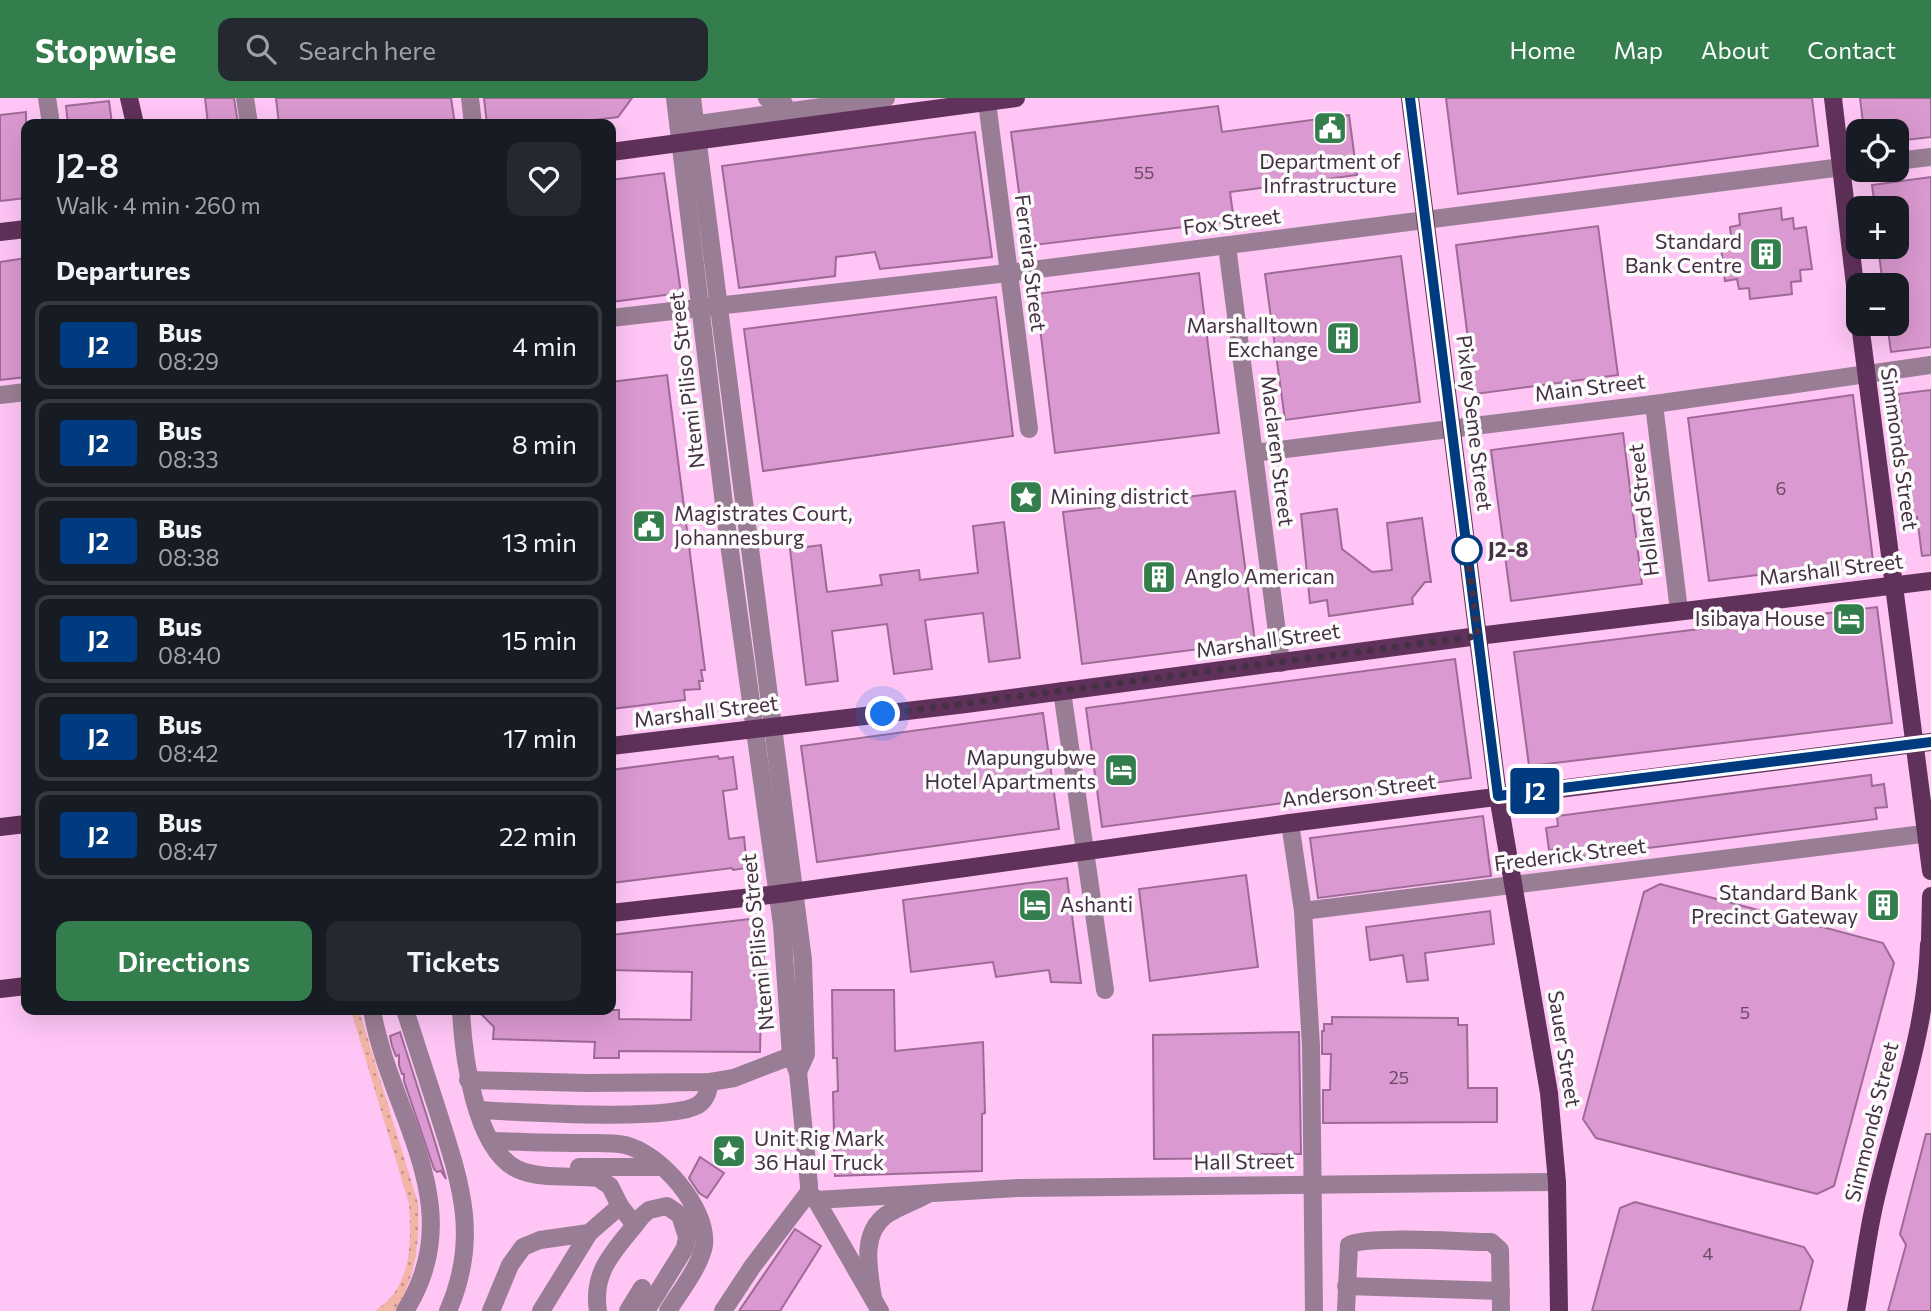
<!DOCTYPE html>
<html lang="en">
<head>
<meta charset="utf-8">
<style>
	:root { --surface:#171b24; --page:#242831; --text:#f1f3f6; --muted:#9ea1a6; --line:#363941; --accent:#337e4c }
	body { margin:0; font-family:Commissioner,sans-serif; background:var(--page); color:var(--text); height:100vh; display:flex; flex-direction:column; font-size:26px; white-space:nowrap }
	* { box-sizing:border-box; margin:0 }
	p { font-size:23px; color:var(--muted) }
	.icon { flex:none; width:38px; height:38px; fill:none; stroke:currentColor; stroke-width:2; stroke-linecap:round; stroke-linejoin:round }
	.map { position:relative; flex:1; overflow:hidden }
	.sheet { position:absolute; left:21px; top:21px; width:595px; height:896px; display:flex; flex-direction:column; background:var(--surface); border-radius:14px; box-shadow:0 7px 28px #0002 }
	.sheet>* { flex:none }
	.badge { padding:0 14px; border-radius:5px; font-size:24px; line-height:46px }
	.controls { position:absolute; left:1846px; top:21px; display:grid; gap:14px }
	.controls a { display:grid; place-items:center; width:63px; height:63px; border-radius:14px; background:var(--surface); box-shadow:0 7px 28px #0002; font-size:35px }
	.you { position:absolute; width:35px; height:35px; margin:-18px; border:5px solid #fff; border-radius:50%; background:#1a73e8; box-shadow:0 0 0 10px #1a73e833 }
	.map>.badge { position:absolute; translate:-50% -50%; box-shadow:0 0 0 4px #fff }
	h2 { padding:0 35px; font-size:26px; line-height:63px }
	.round { display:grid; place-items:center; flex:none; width:74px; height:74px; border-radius:14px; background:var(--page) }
	.headline { display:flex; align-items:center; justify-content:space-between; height:119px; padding:0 35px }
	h1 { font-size:33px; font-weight:600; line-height:52px }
	.primary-button { display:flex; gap:14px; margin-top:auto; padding:14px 35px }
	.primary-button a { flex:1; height:80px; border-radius:14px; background:var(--accent); color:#fff; font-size:28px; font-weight:600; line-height:80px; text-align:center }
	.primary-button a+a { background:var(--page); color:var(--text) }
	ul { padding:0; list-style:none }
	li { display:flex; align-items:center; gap:21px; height:88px; margin:0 14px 10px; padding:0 21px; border:4px solid var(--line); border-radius:14px }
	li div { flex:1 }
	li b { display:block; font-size:26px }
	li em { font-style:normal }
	li .badge { min-width:77px; font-weight:700; text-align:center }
	header { display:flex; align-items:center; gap:42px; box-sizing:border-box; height:98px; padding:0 35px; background:var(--accent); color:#fff }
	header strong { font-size:33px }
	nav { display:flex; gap:38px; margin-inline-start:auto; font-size:24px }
	.search { width:490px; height:63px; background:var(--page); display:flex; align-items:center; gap:18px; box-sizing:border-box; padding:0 24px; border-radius:14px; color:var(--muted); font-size:26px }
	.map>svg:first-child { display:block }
	.grass { fill:url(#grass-dots) }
	.building { fill:#da99d0; stroke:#9e6a96; stroke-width:2 }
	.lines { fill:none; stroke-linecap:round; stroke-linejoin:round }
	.minor { stroke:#997d94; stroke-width:18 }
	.major { stroke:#60315a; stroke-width:18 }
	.line-casing { stroke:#fff; stroke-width:16 }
	.line { stroke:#003b80; stroke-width:10 }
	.walk { stroke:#463043; stroke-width:7; stroke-dasharray:0 12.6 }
	.stop-dot { fill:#fff; stroke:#003b80; stroke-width:3.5 }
	.labels { text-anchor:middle; stroke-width:7; stroke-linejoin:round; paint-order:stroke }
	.number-label { font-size:18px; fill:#6b4a66 }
	.poi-label { font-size:21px; fill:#463043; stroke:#fbfbfb; text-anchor:end }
	.street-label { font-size:21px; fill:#463043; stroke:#fbfbfb }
	.stop-label { font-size:21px; font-weight:bold; fill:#463043; stroke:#fbfbfb; text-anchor:start }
</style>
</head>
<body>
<header>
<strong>Stopwise</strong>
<div class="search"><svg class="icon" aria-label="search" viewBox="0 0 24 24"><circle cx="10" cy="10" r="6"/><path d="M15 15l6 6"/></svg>Search here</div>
<nav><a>Home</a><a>Map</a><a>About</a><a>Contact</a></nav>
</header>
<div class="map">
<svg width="1931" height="1213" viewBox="0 0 1931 1213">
	<defs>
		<pattern id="grass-dots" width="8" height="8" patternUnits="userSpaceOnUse" patternTransform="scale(1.75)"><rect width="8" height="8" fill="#f2b5a8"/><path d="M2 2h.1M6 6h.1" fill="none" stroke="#c6948a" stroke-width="1.8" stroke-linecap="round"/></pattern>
	</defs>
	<rect width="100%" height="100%" fill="#fec5f5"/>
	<path class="grass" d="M347,912h12l59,193c2,38 -2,75 -23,108h-20c6,-5 12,-9 17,-15 20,-24 19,-62 17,-92l-57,-190z"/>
	<g class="building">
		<path d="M205,0h29l4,26h-30z"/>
		<path d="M276,0h175l4,26h-176z"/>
		<path d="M484,0h148l-14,19 -55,7h-76z"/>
		<path d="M1446,0h366l6,48 -360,48z"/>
		<path d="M1860,0h71v39l-34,4v-10h-33z"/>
		<path d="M109,3l3,23h-44l-2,-18z"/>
		<path d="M1218,8l4,26 127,-17 8,60 -127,17 4,29 -208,25 -15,-114z"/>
		<path d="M26,14v86l-26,3v-86z"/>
		<path d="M975,34l17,125 -112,12 -5,-17 -39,5 -1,19 -96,12 -17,-122z"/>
		<path d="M664,75l17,120 -70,9v-122z"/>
		<path d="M1931,79v170l-40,5 -4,-28h10v-39h-14l-5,-38h19v-39h-22l-3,-23z"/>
		<path d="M1781,110l1,12 11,-2 1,11 12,-2 6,42 -12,1 1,11 -10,1 1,12 -42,5 -1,-11 -10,1 -2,-10 -12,2 -5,-42 11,-2 -1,-10 10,-2 -1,-11z"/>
		<path d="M1598,128l20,149 -143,19 -19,-149z"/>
		<path d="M1401,158l19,146 -135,18 -20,-146z"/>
		<path d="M26,160v119l-26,3v-118z"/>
		<path d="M1199,175l20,160 -164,20 -19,-159z"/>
		<path d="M996,199l17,139 -250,35 -19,-142z"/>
		<path d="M667,277l38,295h-4l2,11h-4l1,8 -16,1 1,10 -74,9v-327z"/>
		<path d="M1931,292v165l-9,1 -5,-39 -4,1 -15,-124z"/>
		<path d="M1853,297l20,166 -164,20 -21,-163z"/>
		<path d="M1623,335l19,151 -131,17 -20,-151z"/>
		<path d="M1235,393l20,151 -173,22 -19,-152z"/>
		<path d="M1337,411l5,40 30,23 20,-2 -5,-47 35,-5 9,64h-6l-13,16 1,6 -84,12 -2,-16 -17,3 -9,-89z"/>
		<path d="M1004,424l16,136 -31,4 -6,-49 -58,7 7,49 -38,5 -7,-50 -55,7 6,50 -32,4 -16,-136 31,-4 6,47 55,-7 -2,-10 39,-5 1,10 58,-7 -5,-47z"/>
		<path d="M1877,509l15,116 -363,43 -15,-114z"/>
		<path d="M1455,561l16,119 -369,49 -16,-119z"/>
		<path d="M1043,615l16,116 -242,33 -16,-116z"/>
		<path d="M718,658l1,3 14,-2 4,32 -14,2 6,48 15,-2 3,31 -14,2 -1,-2 -121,15v-113z"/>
		<path d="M1871,677l1,11 12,-2 3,23 -12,1 2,11 -315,40 -1,-10 -12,1 -3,-22 12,-2 -1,-10z"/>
		<path d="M1483,718l8,60 -173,22 -8,-60z"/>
		<path d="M1246,777l12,92 -108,14 -11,-92z"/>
		<path d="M1067,780l14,105 -30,-1 -2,-12 -53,7 -3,-15 -82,10 -8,-72z"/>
		<path d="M1660,786l223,59 11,20 -60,223 -17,8 -221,-56 -13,-19 61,-227z"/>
		<path d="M1490,813l4,33 -69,9 3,27 -21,2 -4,-27 -33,5 -4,-33z"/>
		<path d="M750,821l11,19 5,36 -2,35h-3l-1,43 -141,-1v7h-25l1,-16 -102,-3 1,-12 -17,-17h142v9l72,1 1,-48 -81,-2v-35z"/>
		<path d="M832,892h62l1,61 88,-9 2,71 -3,1v57l-147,5 -2,-84 5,-1 -1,-33h-4z"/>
		<path d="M1332,919l126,1v7h9l1,63h29v34l-174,1v-33h7l1,-36h-9v-23h2v-7h8z"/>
		<path d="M400,934l35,110 11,37 -5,-8 -4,1 -3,-3 -30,-88v-7h-2l-3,-9v-10l-3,1 -4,-10 -2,-10z"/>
		<path d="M1299,934l2,122h-39v4l-108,1 -1,-124z"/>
		<path d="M1926,1036h5v177h-43l18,-66 -6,-11z"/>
		<path d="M700,1059l24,16 -17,25 -8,-5 -10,-15z"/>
		<path d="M1635,1104l169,45 9,14 -13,50h-208l28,-103z"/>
		<path d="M795,1131l26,17 -41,65h-41z"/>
	</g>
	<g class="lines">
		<g class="minor">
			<path d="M47,0l4,26"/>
			<path d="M245,0l4,26"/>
			<path d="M470,0l3,26"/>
			<path d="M675,0l52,431 55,396 9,131 7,16 11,113v7l-57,75 -29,44"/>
			<path d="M692,0l111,862 3,94 -8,18"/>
			<path d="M767,0l17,6"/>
			<path d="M987,4l42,327"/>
			<path d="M684,28l202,-28"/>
			<path d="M1897,63l34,-4"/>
			<path d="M1227,148l54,417"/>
			<path d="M611,220l397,-45 850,-108"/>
			<path d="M0,297l26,-3"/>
			<path d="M1654,306l25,207"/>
			<path d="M1254,355l400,-49 277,-39"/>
			<path d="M1062,593l43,299"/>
			<path d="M1290,725l13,88 628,-78"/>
			<path d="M1303,813l8,135 3,265"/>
			<path d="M372,912c18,105 100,196 33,301"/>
			<path d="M405,912c11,34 22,68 33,102 23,72 42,126 10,199"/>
			<path d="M461,912c2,42 13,138 56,159 24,11 56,6 81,9l12,8 10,20 15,19"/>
			<path d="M468,982l118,3 124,-1 24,-4 57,-22 11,-2"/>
			<path d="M479,1012c39,2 191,12 219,-5 8,-5 10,-13 12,-23"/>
			<path d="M491,1043c30,1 61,2 91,2 14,0 30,-1 43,2 35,8 83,63 79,100 -3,20 -25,48 -36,66"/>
			<path d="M579,1069h82"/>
			<path d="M809,1094l7,8 203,-12 538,-6"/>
			<path d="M816,1102l64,111"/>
			<path d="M1346,1188l155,5"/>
			<path d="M873,1200c-4,-27 -13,-64 13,-83 12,-8 27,-13 40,-20"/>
			<path d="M491,1213l19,-46 13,-18 17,-7 49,-7 31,-27"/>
			<path d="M541,1213l48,-78"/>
			<path d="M598,1213c-7,-43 21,-64 44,-95l7,-6 18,-4 13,9 7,22 -2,11 -39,63"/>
			<path d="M628,1213l14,-23"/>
			<path d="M1346,1213l3,-66c18,-10 115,-3 142,-3l9,8 1,61"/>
		</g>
		<g class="major">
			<path d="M129,0l6,26"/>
			<path d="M1410,0l88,698 51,297 8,89 2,129"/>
			<path d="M1833,0l25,213"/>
			<path d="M611,54l405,-54"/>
			<path d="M0,134l26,-3"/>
			<path d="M1860,226l71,547"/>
			<path d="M611,648l355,-42 512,-68 453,-55"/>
			<path d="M0,729l26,-3"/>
			<path d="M611,815l167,-19 512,-71 641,-81"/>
			<path d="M1930,842l1,-44"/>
			<path d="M0,891l26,-3"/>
			<path d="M1856,1213c6,-33 10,-67 17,-100 19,-90 53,-173 56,-267"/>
		</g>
	</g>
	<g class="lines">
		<g class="line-casing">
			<path id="line" d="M1410,0l88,698 433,-54"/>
		</g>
		<use href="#line" class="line"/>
		<path class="walk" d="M883,616l595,-78 -11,-86"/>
	</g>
	<defs>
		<g id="civic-square" transform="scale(1.75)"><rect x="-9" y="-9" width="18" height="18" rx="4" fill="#337e4c" stroke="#fbfbfb"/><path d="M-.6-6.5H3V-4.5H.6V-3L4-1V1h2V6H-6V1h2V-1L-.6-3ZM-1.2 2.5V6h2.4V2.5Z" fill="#fff"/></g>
		<g id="building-square" transform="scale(1.75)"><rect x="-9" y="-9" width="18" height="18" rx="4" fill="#337e4c" stroke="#fbfbfb"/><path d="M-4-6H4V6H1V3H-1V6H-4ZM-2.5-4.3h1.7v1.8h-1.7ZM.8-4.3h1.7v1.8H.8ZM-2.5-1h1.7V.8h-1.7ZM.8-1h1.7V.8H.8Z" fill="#fff"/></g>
		<g id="sight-square" transform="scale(1.75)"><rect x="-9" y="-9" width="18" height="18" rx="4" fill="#337e4c" stroke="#fbfbfb"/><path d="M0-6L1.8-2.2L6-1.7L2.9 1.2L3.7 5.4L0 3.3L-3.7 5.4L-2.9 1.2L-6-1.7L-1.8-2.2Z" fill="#fff"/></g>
		<g id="hotel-square" transform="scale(1.75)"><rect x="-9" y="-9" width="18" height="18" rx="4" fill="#337e4c" stroke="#fbfbfb"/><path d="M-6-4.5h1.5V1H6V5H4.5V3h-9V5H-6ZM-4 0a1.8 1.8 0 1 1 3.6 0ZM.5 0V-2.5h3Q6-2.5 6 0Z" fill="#fff"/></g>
	</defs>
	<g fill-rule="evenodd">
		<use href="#civic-square" x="1330" y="30"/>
		<use href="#building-square" x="1766" y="156"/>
		<use href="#building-square" x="1343" y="240"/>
		<use href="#sight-square" x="1026" y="399"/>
		<use href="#civic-square" x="649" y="428"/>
		<use href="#building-square" x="1159" y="479"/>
		<use href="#hotel-square" x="1849" y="521"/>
		<use href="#hotel-square" x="1121" y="672"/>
		<use href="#hotel-square" x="1035" y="807"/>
		<use href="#building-square" x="1883" y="807"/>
		<use href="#sight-square" x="729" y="1053"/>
	</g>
	<circle class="stop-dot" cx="1467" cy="452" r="14"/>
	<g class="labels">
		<g class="number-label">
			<text x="1144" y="81">55</text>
			<text x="1781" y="397">6</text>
			<text x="1745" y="921">5</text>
			<text x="1399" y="986">25</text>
			<text x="1708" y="1162">4</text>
		</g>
		<g class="poi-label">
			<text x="1330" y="71" text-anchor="middle">Department of<tspan x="1330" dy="24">Infrastructure</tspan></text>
			<text x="1742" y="151">Standard<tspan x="1742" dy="24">Bank Centre</tspan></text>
			<text x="1318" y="235">Marshalltown<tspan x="1318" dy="24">Exchange</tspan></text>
			<text x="1050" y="406" text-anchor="start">Mining district</text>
			<text x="674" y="423" text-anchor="start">Magistrates Court,<tspan x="674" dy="24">Johannesburg</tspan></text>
			<text x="1184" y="486" text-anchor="start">Anglo American</text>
			<text x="1825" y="528">Isibaya House</text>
			<text x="1096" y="667">Mapungubwe<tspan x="1096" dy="24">Hotel Apartments</tspan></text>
			<text x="1858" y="802">Standard Bank<tspan x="1858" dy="24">Precinct Gateway</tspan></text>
			<text x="1060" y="814" text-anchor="start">Ashanti</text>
			<text x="754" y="1048" text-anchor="start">Unit Rig Mark<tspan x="754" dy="24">36 Haul Truck</tspan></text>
		</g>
		<g class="street-label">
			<text transform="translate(1232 124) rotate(-7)" y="7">Fox Street</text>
			<text transform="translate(1030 165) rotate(83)" y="7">Ferreira Street</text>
			<text transform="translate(687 282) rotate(-97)" y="7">Ntemi Piliso Street</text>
			<text transform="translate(1590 290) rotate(-7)" y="7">Main Street</text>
			<text transform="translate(1474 325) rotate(83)" y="7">Pixley Seme Street</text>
			<text transform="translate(1899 351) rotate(82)" y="7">Simmonds Street</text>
			<text transform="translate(1277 353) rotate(83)" y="7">Maclaren Street</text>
			<text transform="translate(1644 412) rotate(-97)" y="7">Hollard Street</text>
			<text transform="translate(1831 472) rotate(-7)" y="7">Marshall Street</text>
			<text transform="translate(1268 543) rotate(-8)" y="7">Marshall Street</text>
			<text transform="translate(706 614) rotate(-7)" y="7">Marshall Street</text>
			<text transform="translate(1359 693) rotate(-7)" y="7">Anderson Street</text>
			<text transform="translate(1570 757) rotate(-7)" y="7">Frederick Street</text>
			<text transform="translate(758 844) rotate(-96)" y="7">Ntemi Piliso Street</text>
			<text transform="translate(1564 951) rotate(81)" y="7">Sauer Street</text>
			<text transform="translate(1872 1024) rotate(-76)" y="7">Simmonds Street</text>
			<text transform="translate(1244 1064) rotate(-1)" y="7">Hall Street</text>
		</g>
		<g class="stop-label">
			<text x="1488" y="459">J2-8</text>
		</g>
	</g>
</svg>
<div class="controls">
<a><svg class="icon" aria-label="locate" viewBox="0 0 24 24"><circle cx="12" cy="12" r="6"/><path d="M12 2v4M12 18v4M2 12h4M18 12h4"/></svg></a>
<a>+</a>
<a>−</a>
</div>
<div class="you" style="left:883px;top:616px"></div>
<b class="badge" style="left:1535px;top:693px;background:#003b80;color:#fff">J2</b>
<section class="sheet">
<div class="headline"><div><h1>J2-8</h1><p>Walk · 4 min · 260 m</p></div><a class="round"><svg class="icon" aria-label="heart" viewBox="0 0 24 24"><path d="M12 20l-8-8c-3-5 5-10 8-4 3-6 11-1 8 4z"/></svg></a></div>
<h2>Departures</h2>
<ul>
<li><span class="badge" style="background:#003b80;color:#fff">J2</span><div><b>Bus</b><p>08:29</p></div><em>4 min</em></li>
<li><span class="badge" style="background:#003b80;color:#fff">J2</span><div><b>Bus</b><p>08:33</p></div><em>8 min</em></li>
<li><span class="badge" style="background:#003b80;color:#fff">J2</span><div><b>Bus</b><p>08:38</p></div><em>13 min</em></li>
<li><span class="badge" style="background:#003b80;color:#fff">J2</span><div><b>Bus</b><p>08:40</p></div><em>15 min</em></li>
<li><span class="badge" style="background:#003b80;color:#fff">J2</span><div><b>Bus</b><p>08:42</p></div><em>17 min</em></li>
<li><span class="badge" style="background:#003b80;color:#fff">J2</span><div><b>Bus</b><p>08:47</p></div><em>22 min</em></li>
</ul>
<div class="primary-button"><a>Directions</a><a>Tickets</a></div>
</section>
</div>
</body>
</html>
